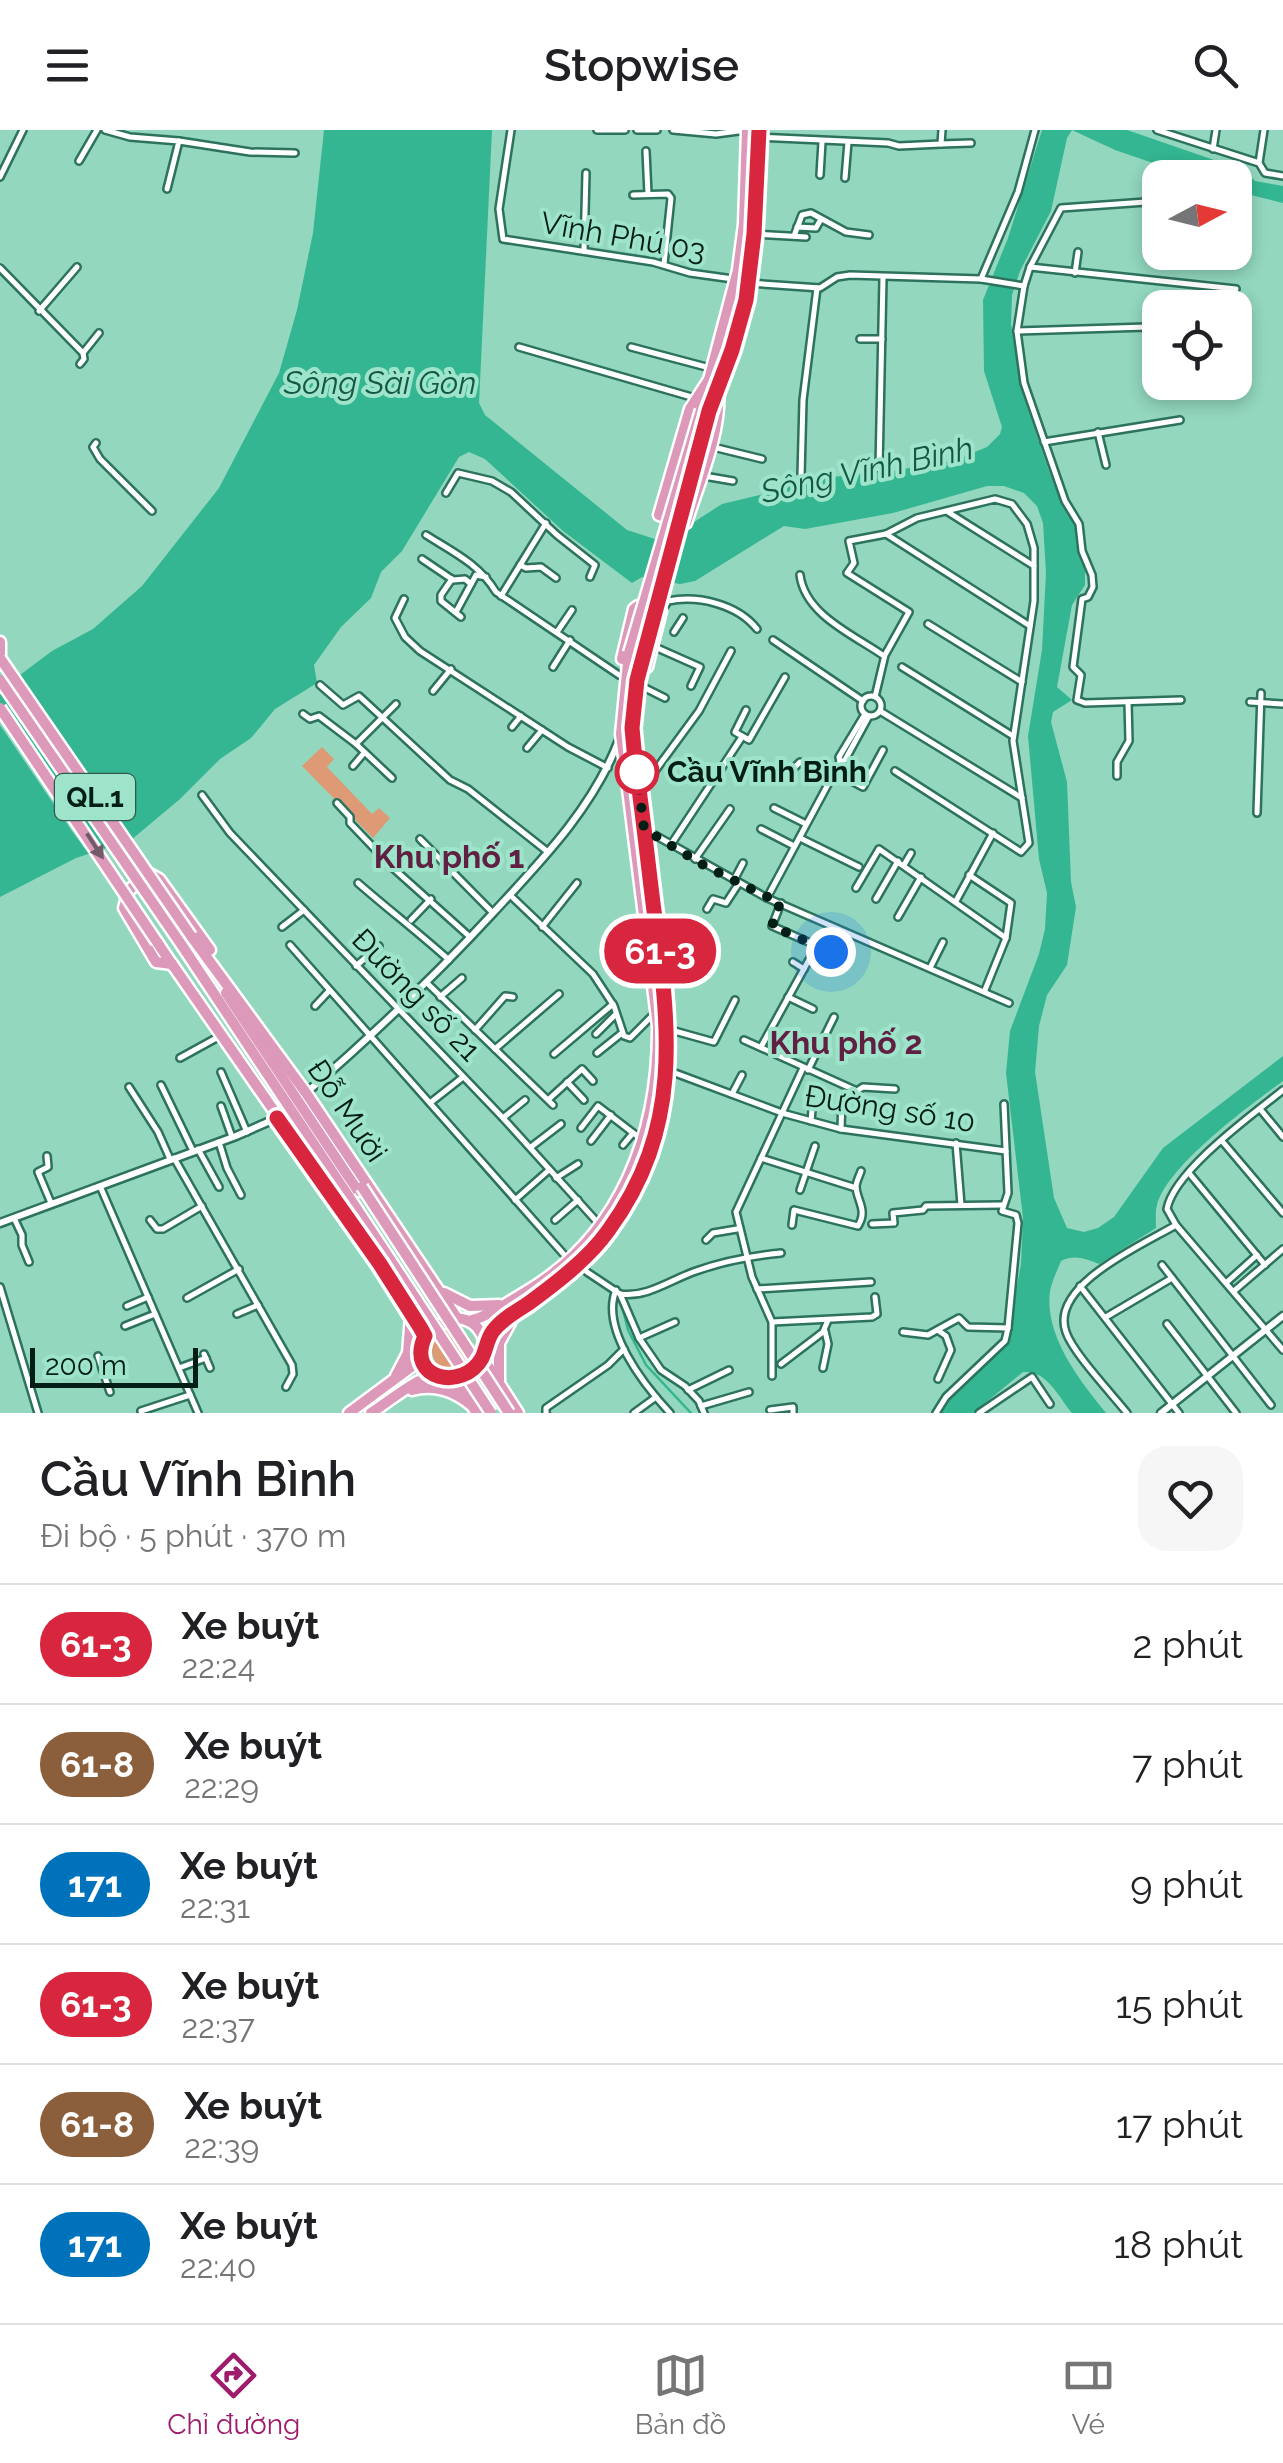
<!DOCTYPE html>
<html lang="vi">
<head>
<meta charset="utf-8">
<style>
	:root { --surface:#fff; --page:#f6f6f6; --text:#202124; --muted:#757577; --line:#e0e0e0; --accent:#9f1b6b }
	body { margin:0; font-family:Raleway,sans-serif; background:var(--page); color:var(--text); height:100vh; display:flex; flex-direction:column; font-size:38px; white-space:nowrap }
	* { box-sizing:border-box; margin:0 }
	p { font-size:32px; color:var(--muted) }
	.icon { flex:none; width:55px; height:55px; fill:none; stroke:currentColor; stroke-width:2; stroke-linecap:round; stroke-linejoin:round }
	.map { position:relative; height:1283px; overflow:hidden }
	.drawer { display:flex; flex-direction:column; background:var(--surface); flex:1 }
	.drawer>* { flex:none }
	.badge { padding:0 20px; border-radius:32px; font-size:35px; line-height:65px }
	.needle { width:65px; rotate:83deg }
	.buttons { position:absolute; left:1142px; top:30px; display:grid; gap:20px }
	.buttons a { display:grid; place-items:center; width:110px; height:110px; border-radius:20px; background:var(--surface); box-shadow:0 5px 15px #0003; font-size:50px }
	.scale { position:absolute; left:30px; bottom:25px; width:168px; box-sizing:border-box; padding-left:10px; border:5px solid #021e16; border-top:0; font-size:28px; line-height:35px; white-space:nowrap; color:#021e16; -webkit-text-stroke:8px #9ee4ca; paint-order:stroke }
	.you { position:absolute; width:50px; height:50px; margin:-25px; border:8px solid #fff; border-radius:50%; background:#1a73e8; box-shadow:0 0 0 15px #1a73e833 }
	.map>.badge { position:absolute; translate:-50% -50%; box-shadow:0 0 0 5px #fff }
	.round { display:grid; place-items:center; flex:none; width:105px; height:105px; border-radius:30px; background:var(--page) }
	.head { display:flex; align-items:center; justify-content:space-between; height:170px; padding:0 40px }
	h1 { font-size:48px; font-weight:600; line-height:75px }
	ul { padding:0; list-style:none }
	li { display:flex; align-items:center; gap:30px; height:120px; padding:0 40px; border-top:2px solid var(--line) }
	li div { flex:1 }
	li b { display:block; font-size:38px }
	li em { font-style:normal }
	li .badge { min-width:110px; font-weight:700; text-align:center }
	header { display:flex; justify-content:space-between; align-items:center; height:130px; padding:0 40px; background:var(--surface); font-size:45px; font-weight:600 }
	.tab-bar { display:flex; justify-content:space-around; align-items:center; height:140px; border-top:2px solid var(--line); background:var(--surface); font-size:28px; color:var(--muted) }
	.tab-bar a { display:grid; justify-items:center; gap:5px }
	.tab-bar .on { color:var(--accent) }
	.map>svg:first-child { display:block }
	.green { fill:#dd9a75 }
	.water { fill:#33b691 }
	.pier { fill:#92d7be }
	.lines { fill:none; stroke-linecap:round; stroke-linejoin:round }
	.stream { stroke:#33b691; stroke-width:2.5 }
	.street-casing { stroke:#2d725d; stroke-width:10 }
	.secondary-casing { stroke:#2d725d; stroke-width:11 }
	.highway-casing { stroke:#fff; stroke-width:15 }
	.street { stroke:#fff; stroke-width:5 }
	.secondary { stroke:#fff; stroke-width:6 }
	.highway { stroke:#dc99b9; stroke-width:10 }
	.highway-bridge-casing { stroke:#fff; stroke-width:15; stroke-linecap:butt }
	.highway-bridge { stroke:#dc99b9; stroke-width:10 }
	.oneway { fill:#6f5c68 }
	.line-casing { stroke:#fff; stroke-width:22 }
	.line { stroke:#d7263d; stroke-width:15 }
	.walk { stroke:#021e16; stroke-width:10; stroke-dasharray:0 18 }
	.stop-dot { fill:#fff; stroke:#d7263d; stroke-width:5 }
	.labels { text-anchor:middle; stroke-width:8; stroke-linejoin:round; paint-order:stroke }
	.shield { fill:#9ee4ca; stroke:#31594c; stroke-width:2.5 }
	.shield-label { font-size:28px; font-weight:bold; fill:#021e16 }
	.street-label { font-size:30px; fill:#021e16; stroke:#9ee4ca }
	.stop-label { font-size:30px; font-weight:bold; fill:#021e16; stroke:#9ee4ca; text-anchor:start }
	.water-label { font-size:32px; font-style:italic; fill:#135845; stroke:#9ee4ca }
	.neighbourhood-label { font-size:32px; font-weight:bold; fill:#5f2042; stroke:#9ee4ca }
</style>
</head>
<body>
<header><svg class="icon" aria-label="menu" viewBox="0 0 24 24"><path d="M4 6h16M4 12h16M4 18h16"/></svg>Stopwise<svg class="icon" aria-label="search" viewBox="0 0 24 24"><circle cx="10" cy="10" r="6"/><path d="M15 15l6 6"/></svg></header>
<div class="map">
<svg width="1283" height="1283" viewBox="0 0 1283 1283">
	<rect width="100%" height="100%" fill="#92d7be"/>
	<g class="green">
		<path d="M322,617l12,12 -7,8 45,47 7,-6 11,10 -17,20 -71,-72z"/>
		<circle cx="453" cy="1220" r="21"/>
	</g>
	<path class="water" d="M324,0h168l-13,273 6,12 142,115 31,10 19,-7 45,-29 55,-13 15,-10 100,-10 63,-11 32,-13 13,-13 2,-7 -18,-56 -1,-71 25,-62 34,-108h85l116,40 12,11 28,5v17l-48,-12v-13l-41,-1 -79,-27 -43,-20 -5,8 -16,73 -31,60 -8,24 -1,29 11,68 28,82 16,38 9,12 1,19 9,28v14l-13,20 -15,82 15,13 -19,12 -2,10 16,60 4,100 5,25 -9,58 -20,30 -8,31 -4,46 19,126 13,30 17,4 14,-4 16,-11 49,-69 120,-92v25c-33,24 -116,85 -126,124 -2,7 -1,16 -1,23l-57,36c-13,-5 -24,-10 -38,-3 -4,10 -9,20 -11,30 -6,45 30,90 56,122h-34c-14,-17 -25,-43 -49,-41l-50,41h-33l8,-15 59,-56 14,-78 2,-46 -17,-145 4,-42 29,-77 6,-25 2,-36 -8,-34 -11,-123 14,-86 4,-77 -3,-50 -6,-17 -13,-13 -20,-7h-17l-94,27 -88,16 -21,-3 -89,55 -15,3 -38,-7 -10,6 -69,-52 -78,-72 -16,-7 -10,5 -57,94 -21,21 -10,26 -30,29 -27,38 3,18 -42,26 -24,29 -31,21 -40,40 -49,41 -55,18 -76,39v-207l52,-39 41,-22 49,-43 77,-98 60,-115 18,-63 16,-77z"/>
	<path class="pier" d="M0,580l100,145 -8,3 -20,-27 -72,-106z"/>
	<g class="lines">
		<path class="stream" d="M621,1172l7,28 18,35 45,48"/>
		<g class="street-casing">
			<g id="street">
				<path d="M105,0l25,7 49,4 -12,48"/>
				<path d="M511,0l-12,79 4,30 150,23 37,11 43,6"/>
				<path d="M597,0h28"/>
				<path d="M637,0h20"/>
				<path d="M673,0l43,4 30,-4"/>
				<path d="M1157,0l102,33 6,10 18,3"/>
				<path d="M759,7l129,6 11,3 42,-2 1,-14"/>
				<path d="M179,11l71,11 45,1"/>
				<path d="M941,14l30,-1"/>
				<path d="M1213,19l3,-19"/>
				<path d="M646,21l2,43"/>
				<path d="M79,31l18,-31"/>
				<path d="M1259,33l5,-33"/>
				<path d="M820,45l2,-33"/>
				<path d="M0,47l23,-47"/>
				<path d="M845,48l3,-36"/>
				<path d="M633,65l35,-1 3,4 -7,66"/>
				<path d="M797,97l19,1 5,-9"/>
				<path d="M755,104l51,3"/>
				<path d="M794,106l8,-21 9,-2 35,19 23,3"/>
				<path d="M584,121l2,-78"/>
				<path d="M1030,137l206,22"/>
				<path d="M0,138l83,85 16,-20"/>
				<path d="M1075,143l3,-21"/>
				<path d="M981,149l37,-87 17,-62"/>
				<path d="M749,153l71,5 17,-11 13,-2 131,4 43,7 -7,45 7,52 41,118 14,23 3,27 10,24 1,12 -5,10 -6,2 -9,68 8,8 -4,25 8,3 96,-3"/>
				<path d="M1024,156l6,-19 31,-59 99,-7"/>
				<path d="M39,181l38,-44"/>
				<path d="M1017,201l130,-4"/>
				<path d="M860,209h22"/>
				<path d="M519,217l176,51"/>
				<path d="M631,217l79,21"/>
				<path d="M80,234l4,-5 -1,-6"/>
				<path d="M1098,302l8,33"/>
				<path d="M1044,312l136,-22"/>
				<path d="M96,313l-3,4 7,12 52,52"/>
				<path d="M713,317l49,12"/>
				<path d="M871,338h8l4,-190"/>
				<path d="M704,346l29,5"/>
				<path d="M801,346l2,-76 14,-112"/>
				<path d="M446,363l12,-20 34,8 19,11 46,43 38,30 -5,12"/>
				<path d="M948,382l86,54"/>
				<path d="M886,404l144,92"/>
				<path d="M426,405c27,17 53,29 70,57l123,83"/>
				<path d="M422,429l31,21 12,-1 6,5"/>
				<path d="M520,435l6,3 15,-1 15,11"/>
				<path d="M800,445c5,40 54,60 84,81"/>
				<path d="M452,449l-11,16v6l20,16"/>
				<path d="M501,466l45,-73"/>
				<path d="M404,469l-9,19 10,19 15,14 148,96 40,21"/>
				<path d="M663,479l5,-8c30,-6 69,3 89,28"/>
				<path d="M456,482l20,-37 10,2"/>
				<path d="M928,494l94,58"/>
				<path d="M557,502l15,-22"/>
				<path d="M674,502l9,-14"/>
				<path d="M773,510l90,61"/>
				<path d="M655,517l45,20 -9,19"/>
				<path d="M553,537l17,-27"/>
				<path d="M902,537l111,69"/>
				<path d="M320,555l23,20 16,-9 91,84 18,9 80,63"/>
				<path d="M643,557l22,11"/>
				<path d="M433,561l18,-22"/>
				<circle cx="871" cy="576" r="10"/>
				<path d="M875,567l10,-42 24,-43 -62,-39 7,-10 -5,-22 37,-7 31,-16 78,-19 17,5 15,20 7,24v53l-21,140 16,102 -8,9 -126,-81"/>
				<path d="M1250,572l33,2"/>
				<path d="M746,580l-11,22 14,8 36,-63"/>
				<path d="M880,581l142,87"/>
				<path d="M303,584l7,5 9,-3 37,28 36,34"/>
				<path d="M512,597l9,-11"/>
				<path d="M356,614l40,-40"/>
				<path d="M527,618l15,-18"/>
				<path d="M840,632l-1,-5 26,-43"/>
				<path d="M353,636l11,-13"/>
				<path d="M835,642l28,15 20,-37"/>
				<path d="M789,643l11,-11 31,17"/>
				<path d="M1117,646v-14l12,-21 -1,-39"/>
				<path d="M641,660l58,-79 32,-60"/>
				<path d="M202,665l28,38 273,285 95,105"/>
				<path d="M337,673l13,14v6l43,45 77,69"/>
				<path d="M774,678l32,16"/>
				<path d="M1257,683l4,-120"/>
				<path d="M644,699l123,69 242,105"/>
				<path d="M761,699l33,17"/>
				<path d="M800,708l59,29"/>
				<path d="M420,709l73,74"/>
				<path d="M672,713l70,-106"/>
				<path d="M695,729l35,-50"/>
				<path d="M904,735l7,-12"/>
				<path d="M969,745l42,28 -5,35 -21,52"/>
				<path d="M734,750l9,-17"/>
				<path d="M358,753c31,27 61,50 91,77"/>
				<path d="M856,758l23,-39 127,89"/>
				<path d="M510,765l83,79 21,32 10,30 6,2 25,-25"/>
				<path d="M767,768l73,-136 5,-2 24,-44"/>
				<path d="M876,769l22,-38"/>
				<path d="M956,771l37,-68"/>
				<path d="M781,773l-9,23 59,26"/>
				<path d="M707,779l6,-10 13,4 13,-20"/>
				<path d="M898,787l23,-40"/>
				<path d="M411,790l20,-21"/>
				<path d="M282,797l22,-17"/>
				<path d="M542,797l35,-44"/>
				<path d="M290,815l277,313"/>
				<path d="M793,832l11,7"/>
				<path d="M356,836l23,-20"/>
				<path d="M931,836l12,-24"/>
				<path d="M427,853l126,122"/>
				<path d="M440,867l22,-19"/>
				<path d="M788,867l25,12"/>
				<path d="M315,876l14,-15"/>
				<path d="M475,900l30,-34 8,1"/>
				<path d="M671,900l43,12 21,-42"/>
				<path d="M596,904l20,-20"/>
				<path d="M744,910l113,51 6,-4 32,2"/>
				<path d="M761,917l55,-100"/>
				<path d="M495,919l64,-55"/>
				<path d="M597,923l25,-20"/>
				<path d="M554,924l59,-50"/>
				<path d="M180,928l40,-22"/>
				<path d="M667,940l115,43 59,16 165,22"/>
				<path d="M808,940l26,-53"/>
				<path d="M221,942l26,60"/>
				<path d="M567,952l17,18"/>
				<path d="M161,955l32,66"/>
				<path d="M129,957l29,45 12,27"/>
				<path d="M1283,960c-31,25 -109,81 -116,119l9,16 107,125"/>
				<path d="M732,964l10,-19"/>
				<path d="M549,969l33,-30 11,12"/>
				<path d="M430,973l33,-26"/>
				<path d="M221,976l11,31"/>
				<path d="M1260,979l23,28"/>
				<path d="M503,988l22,-18"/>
				<path d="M811,991l3,-33"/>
				<path d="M581,998l17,-22 43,33"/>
				<path d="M841,999l1,-31"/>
				<path d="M591,1011l20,-26"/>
				<path d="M1222,1011l61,72"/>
				<path d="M219,1012l8,26 14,27"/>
				<path d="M956,1013l5,62"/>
				<path d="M623,1015l10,-12"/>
				<path d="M531,1017l30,-23"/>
				<path d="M198,1019l21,38"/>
				<path d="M47,1026l1,11 -10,5 13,31"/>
				<path d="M174,1028l118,207 1,9 -7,13"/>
				<path d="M761,1028l95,30"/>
				<path d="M1189,1043l76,92"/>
				<path d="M556,1048l22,-14"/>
				<path d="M100,1056l98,227"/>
				<path d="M800,1060l15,-44"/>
				<path d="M515,1070l34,-30"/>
				<path d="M14,1088l8,17v10l7,17"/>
				<path d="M150,1090l7,9h6l39,-23"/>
				<path d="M555,1090l23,-20"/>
				<path d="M872,1094l22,-1 -1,-10 30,-3 3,-4 76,-1"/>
				<path d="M792,1095l2,-15 64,16c10,-16 -1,-25 -2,-39 0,-5 3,-10 5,-16"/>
				<path d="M706,1110l7,-7 24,-4"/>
				<path d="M579,1133l8,9 33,22 19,44 22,32 24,16 14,15 5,12"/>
				<path d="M1162,1135l109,140"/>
				<path d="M1227,1152l30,-27"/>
				<path d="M1080,1156l99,127"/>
				<path d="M0,1157l38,126"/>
				<path d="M757,1159l114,-7"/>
				<path d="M616,1160c-16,39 28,95 54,123"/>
				<path d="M1234,1161l49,-42"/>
				<path d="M620,1164c27,4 50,-14 76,-23 28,-10 55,-15 85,-18"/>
				<path d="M187,1168l52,-29"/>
				<path d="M127,1176l21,-9"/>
				<path d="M237,1184l21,-9"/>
				<path d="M1106,1187l66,-39"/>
				<path d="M772,1192l100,-5 5,-3 -2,-17"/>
				<path d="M1167,1194l69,89"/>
				<path d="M125,1196l30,-12"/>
				<path d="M903,1202l25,3 31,-17 9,9 40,1"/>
				<path d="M639,1208l36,-16"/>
				<path d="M204,1224l6,14"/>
				<path d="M98,1226l12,36"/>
				<path d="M781,1234l42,-32 5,-12"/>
				<path d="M179,1238l27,-10"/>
				<path d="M823,1238l5,-24 -3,-13"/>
				<path d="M772,1246v-54l-20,-45 -16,-65 67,-144"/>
				<path d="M938,1249l13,-29 -5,-14 -7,-5"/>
				<path d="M688,1260l41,-20"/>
				<path d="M701,1276l48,-14"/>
				<path d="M770,1280l23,-3v6"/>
				<path d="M141,1281l49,-16"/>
				<path d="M546,1283v-5l62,-43 16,-16"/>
				<path d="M634,1283l22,-16"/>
				<path d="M936,1283l10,-16 59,-56 3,-13 10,-105 -2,-8 -14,-4 6,-18 -4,-89"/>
				<path d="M979,1283l53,-36 18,27"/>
				<path d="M1127,1283c-15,-19 -54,-60 -61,-81 -17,-47 78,-88 110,-107"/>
			</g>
		</g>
		<g class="secondary-casing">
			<g id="secondary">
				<path d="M306,963c66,-57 128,-116 187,-180 49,-53 100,-105 126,-173"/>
				<path d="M0,1093l236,-87 41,-18"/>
				<path d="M1161,1283l122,-97"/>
			</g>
		</g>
		<g class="highway-casing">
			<g id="highway">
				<path d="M710,248l-20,31 -31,106 27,8c13,-42 36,-91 32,-136"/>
				<path d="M701,280l37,-140 6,-46 3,-94"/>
				<path d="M709,281l29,-77 11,-51 10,-153"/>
				<path d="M0,512v13"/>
				<path d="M622,529l12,-50 4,-3 23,5 -14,56"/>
				<path d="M191,806l115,157 151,225"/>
				<path d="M157,812l16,24"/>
				<path d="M181,814l168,253"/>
				<path d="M172,834l209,301 44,71"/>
				<path d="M172,834l-16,-2 -32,-54 5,-18 21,-16 9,5 51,71"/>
				<path d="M226,863l132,198"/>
				<path d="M444,1163l26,13 29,-1"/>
				<path d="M469,1191c21,-5 36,-17 55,-28 97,-56 135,-160 134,-267l-37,-292 8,-81"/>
				<path d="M484,1218c15,-31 47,-45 72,-66 46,-39 80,-85 99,-142 49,-153 -51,-331 -12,-485"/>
				<path d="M482,1227l36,56"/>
				<path d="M396,1246l12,-23 3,-37"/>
				<path d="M453,1248l24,35"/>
				<path d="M499,1253v-40l13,-24"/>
				<path d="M412,1260c22,-6 42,1 59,15"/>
				<path d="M349,1283l62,-46 9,-13"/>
				<path d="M371,1283c15,-10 30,-22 46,-31 20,-10 59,3 67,-30 1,-7 0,-16 -5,-22 -6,-10 -16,-12 -27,-12 -29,14 -51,44 -9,60"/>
			</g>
		</g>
		<use href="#street" class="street"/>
		<use href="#secondary" class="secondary"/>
		<use href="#highway" class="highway"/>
		<g class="highway-bridge-casing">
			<g id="highway-bridge">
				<path d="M629,523l72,-243"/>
				<path d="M643,525l66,-244"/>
				<path d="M0,528l191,278"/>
				<path d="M0,550l181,264"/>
				<path d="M0,578l157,234"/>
				<path d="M362,1057l147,226"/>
				<path d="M349,1067l142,216"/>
			</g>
		</g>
		<use href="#highway-bridge" class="highway-bridge"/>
	</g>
	<defs><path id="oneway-solid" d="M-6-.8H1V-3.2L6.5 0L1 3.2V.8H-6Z" transform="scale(2.5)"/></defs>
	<use class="oneway" href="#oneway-solid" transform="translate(95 716) rotate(57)"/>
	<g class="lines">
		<g class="line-casing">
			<path id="line" d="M277,988l103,146 40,63 5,9c-20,44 38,56 57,22 4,-8 5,-19 11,-27 9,-12 24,-20 36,-28 27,-20 59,-44 79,-72 77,-105 61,-207 45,-328 -6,-48 -11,-96 -18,-143l-3,-32 5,-48 72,-269 23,-61 14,-50 8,-66 5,-104"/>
		</g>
		<use href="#line" class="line"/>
		<path class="walk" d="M637,642l7,57 61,37 75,37 -8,23 59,26"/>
	</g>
	<circle class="stop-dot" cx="637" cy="642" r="20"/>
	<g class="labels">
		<rect class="shield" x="55" y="644" width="80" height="46" rx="8"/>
		<g class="shield-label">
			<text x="95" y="677">QL.1</text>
		</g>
		<g class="street-label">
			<text transform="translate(623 107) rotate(10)" y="10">Vĩnh Phú 03</text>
			<text transform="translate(416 865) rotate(46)" y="10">Đường số 21</text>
			<text transform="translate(890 979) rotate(9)" y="10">Đường số 10</text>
			<text transform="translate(347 981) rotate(56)" y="10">Đỗ Mười</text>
		</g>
		<g class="stop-label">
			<text x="667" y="652">Cầu Vĩnh Bình</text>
		</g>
		<g class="water-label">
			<text x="380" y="264">Sông Sài Gòn</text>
			<text transform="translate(867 340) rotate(-12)" y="11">Sông Vĩnh Bình</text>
		</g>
		<g class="neighbourhood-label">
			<text x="449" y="738">Khu phố 1</text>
			<text x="846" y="924">Khu phố 2</text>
		</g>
	</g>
</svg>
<div class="buttons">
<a><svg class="needle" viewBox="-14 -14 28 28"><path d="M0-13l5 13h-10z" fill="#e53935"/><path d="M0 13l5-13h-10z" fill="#757577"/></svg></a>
<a><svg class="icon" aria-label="locate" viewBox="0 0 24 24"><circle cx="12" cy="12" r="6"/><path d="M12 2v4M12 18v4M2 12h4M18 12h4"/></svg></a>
</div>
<div class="scale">200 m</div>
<div class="you" style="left:831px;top:822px"></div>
<b class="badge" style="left:660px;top:821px;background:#d7263d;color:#fff">61-3</b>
</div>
<section class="drawer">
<div class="head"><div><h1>Cầu Vĩnh Bình</h1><p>Đi bộ · 5 phút · 370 m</p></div><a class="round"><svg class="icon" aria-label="heart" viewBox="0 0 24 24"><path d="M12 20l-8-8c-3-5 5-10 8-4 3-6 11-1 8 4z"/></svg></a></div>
<ul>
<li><span class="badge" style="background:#d7263d;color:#fff">61-3</span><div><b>Xe buýt</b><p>22:24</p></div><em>2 phút</em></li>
<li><span class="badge" style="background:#8b5e3c;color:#fff">61-8</span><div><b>Xe buýt</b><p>22:29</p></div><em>7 phút</em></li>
<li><span class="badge" style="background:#0072bc;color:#fff">171</span><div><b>Xe buýt</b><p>22:31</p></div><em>9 phút</em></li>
<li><span class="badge" style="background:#d7263d;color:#fff">61-3</span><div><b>Xe buýt</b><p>22:37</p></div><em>15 phút</em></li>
<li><span class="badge" style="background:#8b5e3c;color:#fff">61-8</span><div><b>Xe buýt</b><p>22:39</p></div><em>17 phút</em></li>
<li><span class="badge" style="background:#0072bc;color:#fff">171</span><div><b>Xe buýt</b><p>22:40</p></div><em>18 phút</em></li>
</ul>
</section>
<nav class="tab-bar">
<a class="on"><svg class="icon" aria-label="directions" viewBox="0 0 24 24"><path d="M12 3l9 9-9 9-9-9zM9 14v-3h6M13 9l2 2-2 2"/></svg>Chỉ đường</a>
<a><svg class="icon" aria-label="map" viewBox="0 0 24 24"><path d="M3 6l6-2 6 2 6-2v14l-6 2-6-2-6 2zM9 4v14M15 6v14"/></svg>Bản đồ</a>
<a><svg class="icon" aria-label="tickets" viewBox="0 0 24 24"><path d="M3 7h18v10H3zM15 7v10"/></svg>Vé</a>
</nav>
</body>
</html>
